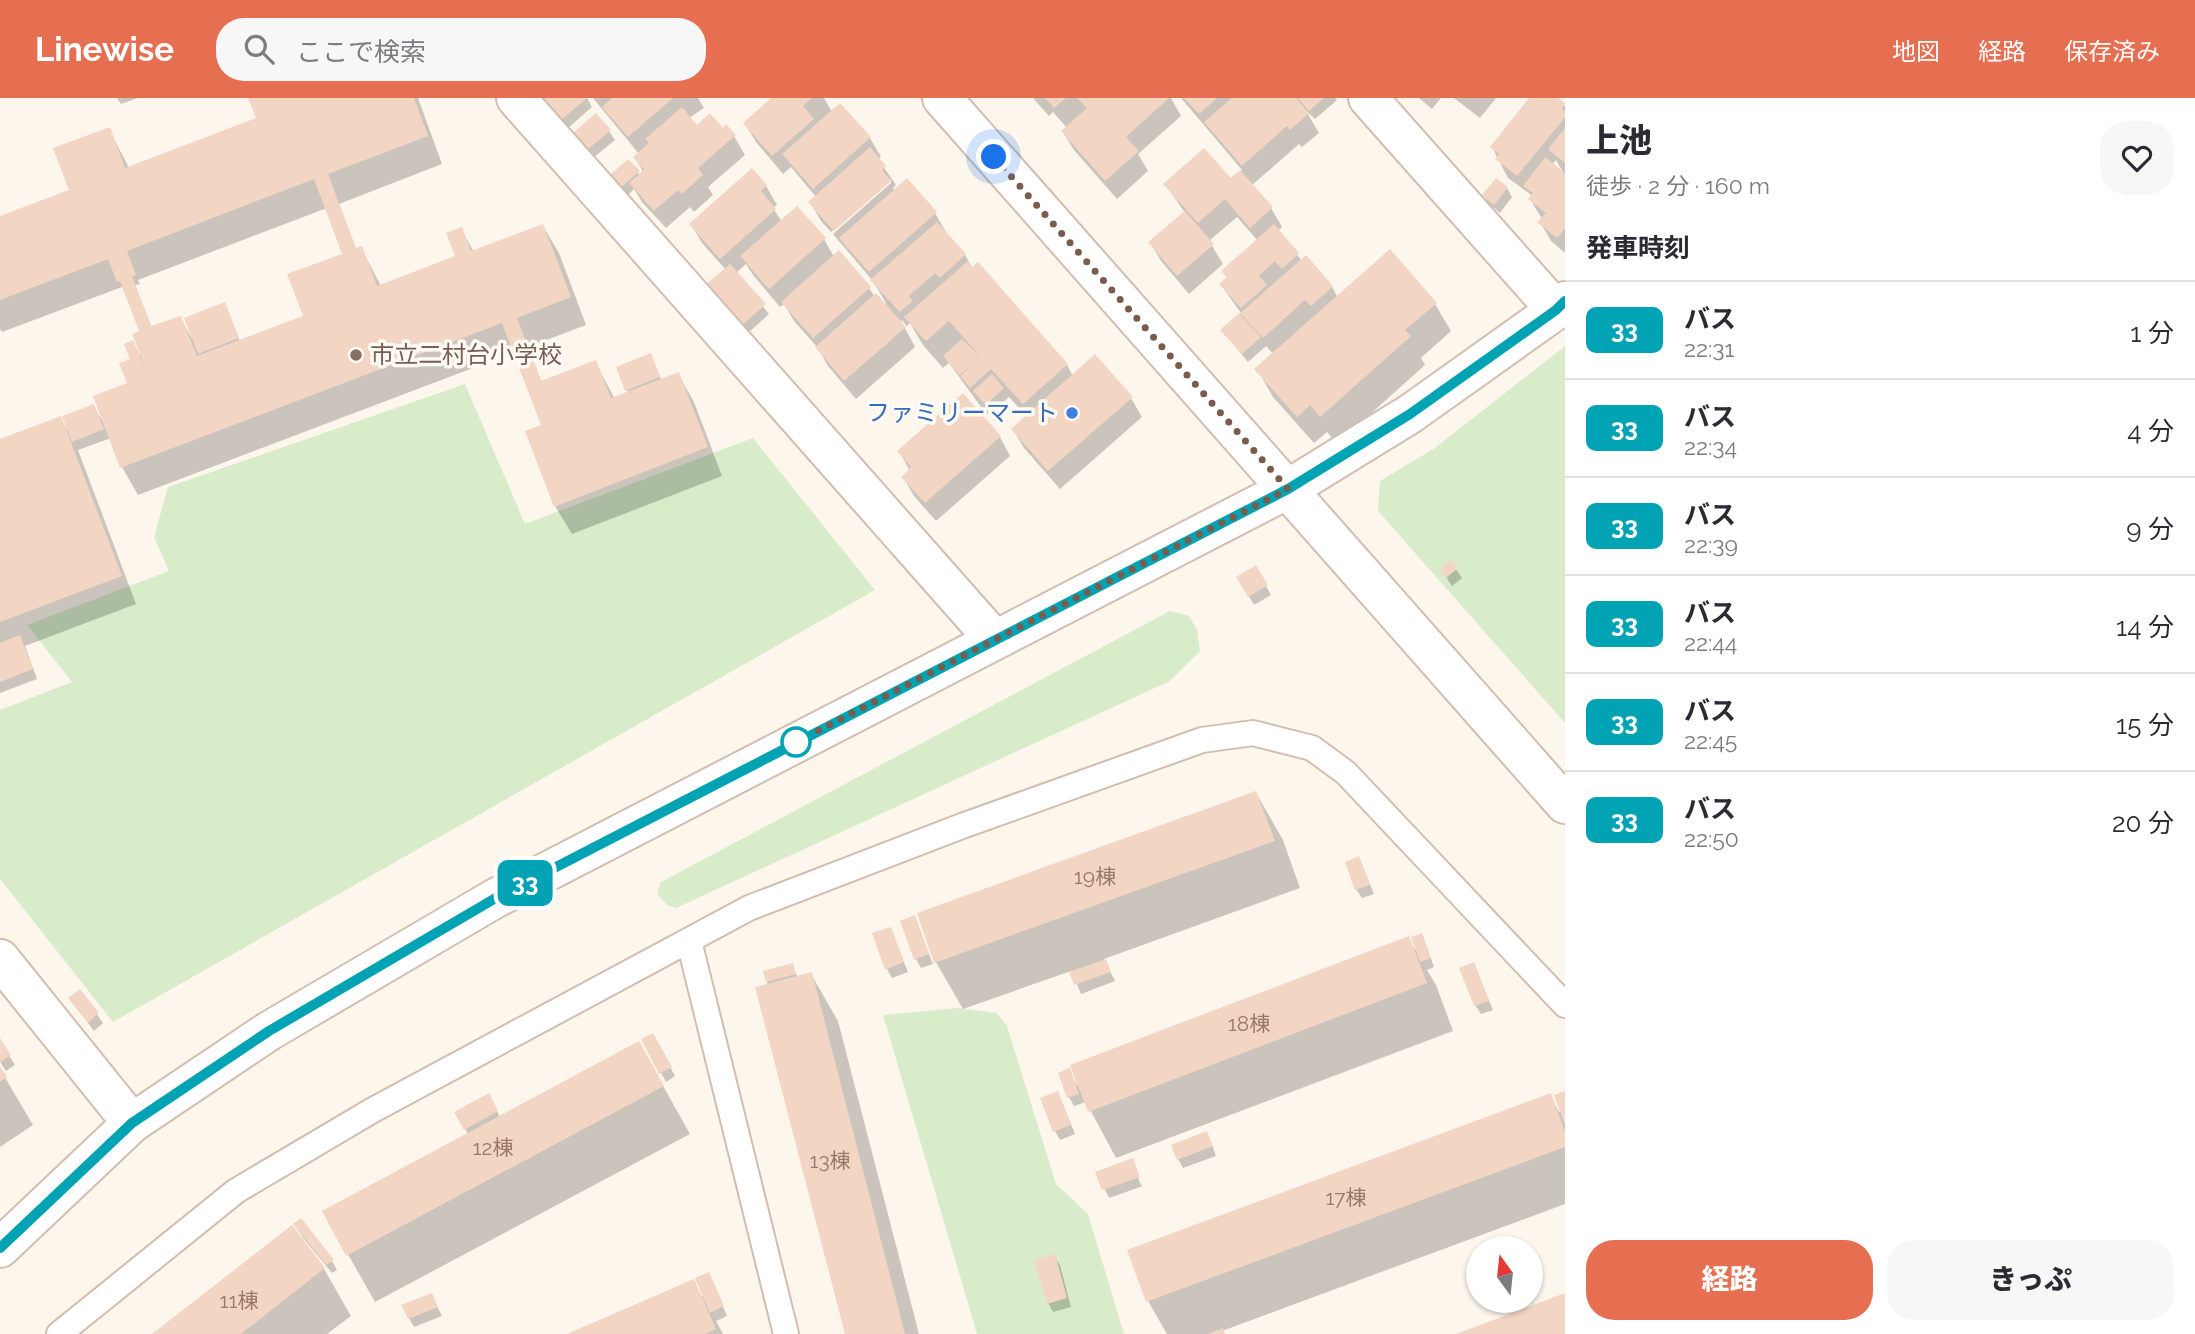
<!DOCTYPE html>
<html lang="ja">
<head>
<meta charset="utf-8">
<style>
	:root { --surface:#fff; --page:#f7f7f7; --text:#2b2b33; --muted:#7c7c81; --line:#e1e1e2; --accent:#e76f51 }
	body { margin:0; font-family:Raleway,"Noto Sans JP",sans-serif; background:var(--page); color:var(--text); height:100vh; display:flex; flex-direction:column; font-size:26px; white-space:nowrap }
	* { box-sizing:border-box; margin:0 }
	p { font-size:23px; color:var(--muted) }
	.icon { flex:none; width:38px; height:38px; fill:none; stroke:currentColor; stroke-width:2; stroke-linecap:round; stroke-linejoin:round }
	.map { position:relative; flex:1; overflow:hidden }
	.panel { display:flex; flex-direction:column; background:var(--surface); width:630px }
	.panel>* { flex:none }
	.badge { padding:0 14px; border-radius:10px; font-size:24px; line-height:46px }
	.needle { width:46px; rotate:345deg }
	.fabs { position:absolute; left:1466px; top:1138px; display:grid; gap:14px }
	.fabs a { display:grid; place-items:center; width:77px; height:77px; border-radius:50%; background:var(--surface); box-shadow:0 2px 5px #0004; font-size:35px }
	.you { position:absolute; width:35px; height:35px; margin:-18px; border:5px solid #fff; border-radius:50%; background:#1a73e8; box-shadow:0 0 0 10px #1a73e833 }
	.map>.badge { position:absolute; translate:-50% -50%; box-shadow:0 0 0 4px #fff }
	h2 { padding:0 21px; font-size:26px; line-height:63px }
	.round { display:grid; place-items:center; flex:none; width:74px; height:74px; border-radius:28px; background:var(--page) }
	.overview { display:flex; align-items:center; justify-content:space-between; height:119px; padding:0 21px }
	h1 { font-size:33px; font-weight:800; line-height:52px }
	.button { display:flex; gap:14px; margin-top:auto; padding:14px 21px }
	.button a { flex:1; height:80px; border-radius:28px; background:var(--accent); color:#fff; font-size:28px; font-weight:800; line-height:80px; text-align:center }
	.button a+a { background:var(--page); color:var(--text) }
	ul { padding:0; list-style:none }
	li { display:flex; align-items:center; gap:21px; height:98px; padding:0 21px; border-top:2px solid var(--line) }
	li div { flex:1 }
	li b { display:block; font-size:26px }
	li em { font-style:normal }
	li .badge { min-width:77px; font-weight:700; text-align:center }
	header { display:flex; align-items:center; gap:42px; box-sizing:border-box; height:98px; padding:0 35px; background:var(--accent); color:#fff }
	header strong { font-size:33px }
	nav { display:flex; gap:38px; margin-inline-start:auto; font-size:24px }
	.search { width:490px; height:63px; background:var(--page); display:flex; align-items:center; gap:18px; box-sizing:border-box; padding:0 24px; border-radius:28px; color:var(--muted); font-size:26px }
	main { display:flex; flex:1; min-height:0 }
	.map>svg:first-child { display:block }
	.green { fill:#d8ecc9 }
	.shadow { fill:#0003; fill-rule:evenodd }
	.building { fill:#f3d5c3; fill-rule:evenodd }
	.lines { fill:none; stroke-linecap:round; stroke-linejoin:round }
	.service-casing { stroke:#d1beb0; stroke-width:28 }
	.minor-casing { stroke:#d1beb0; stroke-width:42 }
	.tertiary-casing { stroke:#d1beb0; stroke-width:42 }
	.service { stroke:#fff; stroke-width:24 }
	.minor { stroke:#fff; stroke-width:38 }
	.tertiary { stroke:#fff; stroke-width:38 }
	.line-casing { stroke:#fff; stroke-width:16 }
	.line { stroke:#00a3b4; stroke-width:10 }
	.walk { stroke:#7a5c4d; stroke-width:7; stroke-dasharray:0 12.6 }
	.education-dot { fill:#8d6e63; stroke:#fffaf3; stroke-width:2.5 }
	.shop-dot { fill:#3f7fe0; stroke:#fffaf3; stroke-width:2.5 }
	.stop-dot { fill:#fff; stroke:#00a3b4; stroke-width:3.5 }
	.labels { text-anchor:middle; stroke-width:7; stroke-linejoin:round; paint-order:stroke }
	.number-label { font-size:21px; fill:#987a6a }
	.education-label { font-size:24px; fill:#785e54; stroke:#fffaf3; text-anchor:start }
	.shop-label { font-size:24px; fill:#366cbe; stroke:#fffaf3; text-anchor:end }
</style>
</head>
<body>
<header>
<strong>Linewise</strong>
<div class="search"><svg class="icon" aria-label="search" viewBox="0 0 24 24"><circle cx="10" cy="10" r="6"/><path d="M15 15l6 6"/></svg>ここで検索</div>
<nav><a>地図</a><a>経路</a><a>保存済み</a></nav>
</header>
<main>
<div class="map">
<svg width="1565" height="1236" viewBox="0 0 1565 1236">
	<rect width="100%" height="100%" fill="#fdf6ec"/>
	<g class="green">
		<path d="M1565,248v377l-187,-212 2,-30 55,-33z"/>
		<path d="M465,286l60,140 228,-86 122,152 -762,432 -113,-143v-169l72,-28 -45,-57 142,-54 -15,-34 14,-50z"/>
		<path d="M1170,513l19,5 8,14 3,21 -30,30 -494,227 -9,-3 -10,-11 4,-12z"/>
		<path d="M958,910l39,5 10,13 49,158 32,30 36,120h-147l-94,-319z"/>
	</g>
	<g class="shadow">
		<path d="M117,0h21l-17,6z"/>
		<path d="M250,0h168l24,66 -103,40 17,45 5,-1 20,38 77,-28 3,-29 13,23 69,-26 16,27 27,72 -58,22 14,36 53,-21 20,37 13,-6 -1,-3 23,-35 12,26 16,-7 16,28 28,74 -150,58 -17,-28 -11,-80 -29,-74 -377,143 -16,-28 -11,-29 -33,12 58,154 -111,42 12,33 -37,14v-252l60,-23 8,13 25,-25 9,14 1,-1 26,-35 3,-42 8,13 1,-1 1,-22 -20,-45 -120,45 -2,-3v-111l72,-27 37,-62 20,39 129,-49zM327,110l17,46 -39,63 -65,25 -11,-28 -37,24 -12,-20 -28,10 -17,-43 5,-1 -2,-4z"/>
		<path d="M546,0h41l5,9 -25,22z"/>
		<path d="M593,0h105l6,10 -15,10 8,9 25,3 12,6 11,19 -37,32 5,8 -19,17 -4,-5 -24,21 -24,-26 -8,-13 -6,6 -15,-20 25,-3 2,4 3,-4 -8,-15 4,-3z"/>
		<path d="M774,0h50l8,14 38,26 11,19 -3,2 18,26 -3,3 2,3 40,22 11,19 -1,1 20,22 8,14 94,96 6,11 58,22 11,19 -82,72 -36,-41 -11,-19 14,-12 -18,-20 -17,16 -2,-1 -3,3 -38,-52 -6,5 -20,-23 -13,-22 -3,3 -5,-6 -1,1 14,26 -59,52 -28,-33 -11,-19 -23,-26 -10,-17 -4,3 -27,-32 -7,-11 -10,9 33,41 -23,21 -34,-40 14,-25 -24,-27 -11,-19 75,-38 11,19 -4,3 9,14 42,17 10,18 35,31 6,9 12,8 -14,-24 -40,-47 58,-51v-4l-60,53 -10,-11 -11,-19 6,-5 -25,-30 -8,7 -27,-32 -11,-18z"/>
		<path d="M1033,0h138l10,18 -43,38 10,17 -31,28 -43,-49 -11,-18 4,-4 -14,-16 -4,4z"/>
		<path d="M1181,0h154l2,2 -22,19 -9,-8 13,22 -17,14 -3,-3 -48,42 20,22 11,19 -4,4 24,30 30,26 6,11 97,6 16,27 -30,27 4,7 -88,79 -10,-12 -13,11 -41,-46 -16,-28 16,-15 -7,-8 -18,16 -26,-32 19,-17 -20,-28 7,-6 -5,-8 35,-30 -21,-24 -28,24 14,23 -34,30 -28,-33 -11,-19 35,-29 -19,-28 64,-4 12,-11z"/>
		<path d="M1419,0h22l-9,11z"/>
		<path d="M1454,0h42l-16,20z"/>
		<path d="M1531,0h24l10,8v147l-14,-12 -11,-19 2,-3 -12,-20 2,-2 -2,-3 -22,-16 -16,-31zM1556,62l8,14 -12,-9z"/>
		<path d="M609,33l6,9 -22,18 -14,-15z"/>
		<path d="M1507,90l5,9 -12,16 -11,-9 -5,-9z"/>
		<path d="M1000,339l10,19 -74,65 -22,-25 -11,-19 7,-6 -11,-20z"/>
		<path d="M1451,464l11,16 -10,8 -11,-16z"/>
		<path d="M1255,469l16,28 -17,10 -16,-28z"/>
		<path d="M1256,695l27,47 17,48 -196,71 11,22 -34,13 -10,-23 -108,38 -30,-52z"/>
		<path d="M1359,760l15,36 -12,4 -6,-9z"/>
		<path d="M914,820l19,46 -12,4 -5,-9z"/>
		<path d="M890,831l18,43 -16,6 -5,-9z"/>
		<path d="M1409,840l6,12 11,-5 8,22 -7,3 9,15 17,46 -337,127 -30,-56 -12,4 -5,-9v-27l8,15z"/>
		<path d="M1474,866l19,46 -12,4 -6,-9z"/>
		<path d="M792,867l6,13 13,-4 27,47 81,313h-73l-79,-352z"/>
		<path d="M80,893l23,32 -9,8 -18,-24z"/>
		<path d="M653,937l22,41 -9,6 -23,-42z"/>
		<path d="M0,943l15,24 -9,6 -6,-9z"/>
		<path d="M639,945l51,91 -315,168 -51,-90 144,-78 -12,-21 32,-18 12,22z"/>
		<path d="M0,971l33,56 -33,22z"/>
		<path d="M1058,995l17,41 -15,6 -5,-9z"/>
		<path d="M1565,996v110l-343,127 2,3h-57l-19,-33 402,-206 9,17 2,-1z"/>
		<path d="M1211,1044l5,14 -33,12 -5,-9z"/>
		<path d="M1134,1070l7,17 2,1 -34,12 -12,-25z"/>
		<path d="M295,1127l37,36 5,9 -5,3 -29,-35z"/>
		<path d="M1054,1158l6,9 11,42 -18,5 -5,-9z"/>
		<path d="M324,1171l27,47 -24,18h-172z"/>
		<path d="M693,1183l9,16 11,-14 14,33 -11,5 7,13h-152z"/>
		<path d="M436,1206l6,12 -28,11 -5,-9z"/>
	</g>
	<g class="building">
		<path d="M248,0h166l14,38 -100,38 28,74 6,-2 15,40 78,-30 -9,-23 16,-6 9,24 72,-27 28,73 -54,21 24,63 55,-21 15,38 68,-26 29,75 -154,60 -29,-76 16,-6 -39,-102 -382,145 -27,-72 34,-13 -8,-20 11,-4 -6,-15 9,-4 15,35 -16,-41 7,-3 -19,-50 -3,1 -9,-23 -108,41v-84l69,-26 -16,-42 57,-21 15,41 131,-50zM314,81l28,75 -55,20 16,42 -106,40 -16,-40 -30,10 -19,-50 4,-1 -9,-24z"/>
		<path d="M544,0h43l-27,23 -18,-21z"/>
		<path d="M612,0h61l-45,39 -26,-30z"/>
		<path d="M771,0h41l-9,8 11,13 -42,37 -29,-33z"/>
		<path d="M1045,0h21l-12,10z"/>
		<path d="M1077,0h92l-43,39 13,14 -34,30 -44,-50 26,-23z"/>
		<path d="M1184,0h33l-18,16z"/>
		<path d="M1232,0h64l13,15 -19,17 -3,-4 -45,40 -38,-44z"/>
		<path d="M1298,0h26l-15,13z"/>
		<path d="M1529,0h29l7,5 -3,6 3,3v5l-48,59 -22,-17 4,-5 -9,-7z"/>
		<path d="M840,5l31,34 -58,52 -31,-35z"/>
		<path d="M682,9l15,18 13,-12 13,15 3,-4 10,11 -38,33 5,7 -21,19 -4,-4 -24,21 -25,-28 15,-13 -11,-13 16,-14 -4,-4z"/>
		<path d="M596,15l15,17 -24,20 -15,-16z"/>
		<path d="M1565,30v35l-17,-14z"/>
		<path d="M870,49l16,19 -4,4 9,11 -57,50 -26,-29z"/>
		<path d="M1204,50l27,30 9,-8 33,37 -23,21 -25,-29 -27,24 -35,-39z"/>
		<path d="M1545,59l20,16v55l-8,10 -20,-16 9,-9 -18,-14 5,-6 -10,-7z"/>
		<path d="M628,61l12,12 -19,16 -11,-12z"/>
		<path d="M752,70l15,17 -6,6 15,18 -56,50 -31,-35z"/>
		<path d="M907,80l30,34 -68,60 -30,-34z"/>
		<path d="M1496,80l12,9 -14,18 -12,-10z"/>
		<path d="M797,108l29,32 -57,51 -29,-33z"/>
		<path d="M1185,113l29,33 -37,32 -29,-34z"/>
		<path d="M937,124l29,32 -26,24 -5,-5 -26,23 4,5 -13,11 -30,-32z"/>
		<path d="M1274,126l25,29 -17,16 -7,-8 -16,15 8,9 -26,23 -22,-24 8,-7 -6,-6z"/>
		<path d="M1390,151l47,54 -32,27 6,6 -91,81 -10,-12 -13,12 -43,-48z"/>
		<path d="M839,152l32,37 -58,51 -32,-36z"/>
		<path d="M1306,157l27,31 -22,20 -6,-6 -42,38 -23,-25z"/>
		<path d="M968,163l4,6 6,-5 90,102 -45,40 -32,-35 -21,19 -10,-12 14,-13 -15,12 -16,-19 19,-17 19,18 -32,-36 -23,20 -22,-24z"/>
		<path d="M730,166l36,40 -26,23 -36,-41z"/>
		<path d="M876,195l30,34 -62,54 -29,-34z"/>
		<path d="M225,204l14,36 -41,16 -14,-36z"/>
		<path d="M1239,215l22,24 -19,17 -22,-24z"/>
		<path d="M651,255l9,24 -35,14 -9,-24z"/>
		<path d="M1095,256l38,43 -85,74 -37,-42z"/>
		<path d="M992,276l12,14 -18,17 -13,-14z"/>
		<path d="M963,295l38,43 -76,67 -24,-26 10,-10 -14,-16z"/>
		<path d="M94,306l10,25 -32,13 -10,-26z"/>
		<path d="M61,318l61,160 -122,46v-183z"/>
		<path d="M1451,462l7,8 -12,10 -7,-8z"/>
		<path d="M1256,467l12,20 -20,12 -12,-20z"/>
		<path d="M20,537l13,34 -33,13v-39z"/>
		<path d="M1256,693l19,50 -341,122 -17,-50z"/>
		<path d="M1359,758l11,29 -15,5 -10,-28z"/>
		<path d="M915,817l14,39 -15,6 -14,-39z"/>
		<path d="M891,829l13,35 -19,8 -13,-37z"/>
		<path d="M1422,835l9,25 -11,4 -9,-25z"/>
		<path d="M1409,838l18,47 -339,129 -18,-47z"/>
		<path d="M1106,861l5,13 -37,13 -5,-13z"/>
		<path d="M1474,864l15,39 -15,5 -15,-38z"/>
		<path d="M793,865l3,11 -30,8 -3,-11z"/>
		<path d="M812,874l93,362h-60l-90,-347z"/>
		<path d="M80,891l19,24 -11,10 -20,-25z"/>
		<path d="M653,935l19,34 -13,7 -18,-35z"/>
		<path d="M0,940l11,17 -11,8z"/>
		<path d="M639,943l25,45 -318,170 -24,-45z"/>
		<path d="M0,968l7,11 -7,5z"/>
		<path d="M1070,970l9,26 -12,4 -9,-25z"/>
		<path d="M1058,993l13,34 -18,7 -13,-34z"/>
		<path d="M1565,993v34l-11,-30z"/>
		<path d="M489,995l9,18 -34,19 -10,-18z"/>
		<path d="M1551,995l14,39v15l-419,155 -19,-52z"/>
		<path d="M1207,1033l6,15 -36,14 -6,-15z"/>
		<path d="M1133,1060l7,19 -38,13 -7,-18z"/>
		<path d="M301,1120l33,42 -8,5 -33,-41z"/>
		<path d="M292,1127l33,43 -84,66h-89z"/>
		<path d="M1055,1156l12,44 -20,6 -13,-44z"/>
		<path d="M709,1174l15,34 -14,7 -15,-35z"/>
		<path d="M694,1181l22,50 -11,5h-138z"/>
		<path d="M432,1195l6,14 -30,12 -7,-14z"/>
		<path d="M1565,1195v41h-109z"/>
		<path d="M1223,1230l2,6h-17z"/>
	</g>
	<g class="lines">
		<g class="service-casing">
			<g id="service">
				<path d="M689,843l97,393"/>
				<path d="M59,1236l177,-143 137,-81 376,-202 213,-82 240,-86 51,-7 59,15 34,25 219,232"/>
			</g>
		</g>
		<g class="minor-casing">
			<g id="minor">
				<path d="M516,0l478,541"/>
				<path d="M1368,0l188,212"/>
				<path d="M0,861l132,164"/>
			</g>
		</g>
		<g class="tertiary-casing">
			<g id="tertiary">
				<path d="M942,0l623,706"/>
				<path d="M0,1150l132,-125 137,-92 225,-132 794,-410 122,-75 146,-104 9,-9"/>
			</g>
		</g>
		<use href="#service" class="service"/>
		<use href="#minor" class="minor"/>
		<use href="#tertiary" class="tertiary"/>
	</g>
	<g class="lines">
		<g class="line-casing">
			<path id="line" d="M0,1150l132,-125 137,-92 225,-132 794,-410 122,-75 146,-104 9,-9"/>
		</g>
		<use href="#line" class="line"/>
		<path class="walk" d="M796,644l492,-253 -294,-332"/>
	</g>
	<circle class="education-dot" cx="356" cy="257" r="7"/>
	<circle class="shop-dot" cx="1072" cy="315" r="7"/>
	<circle class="stop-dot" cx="796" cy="644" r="14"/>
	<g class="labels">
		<g class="number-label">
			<text x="1095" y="786">19棟</text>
			<text x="1249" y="933">18棟</text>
			<text x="493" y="1057">12棟</text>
			<text x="830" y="1070">13棟</text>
			<text x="1346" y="1107">17棟</text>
			<text x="239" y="1210">11棟</text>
		</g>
		<g class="education-label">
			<text x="370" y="265">市立二村台小学校</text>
		</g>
		<g class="shop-label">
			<text x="1058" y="323">ファミリーマート</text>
		</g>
	</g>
</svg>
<div class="fabs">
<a><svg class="needle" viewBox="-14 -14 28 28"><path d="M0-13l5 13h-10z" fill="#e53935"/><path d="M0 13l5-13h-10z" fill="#7c7c81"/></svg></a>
</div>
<div class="you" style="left:994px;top:59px"></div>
<b class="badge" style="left:525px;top:785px;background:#00a3b4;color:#fff">33</b>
</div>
<section class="panel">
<div class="overview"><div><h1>上池</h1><p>徒歩 · 2 分 · 160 m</p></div><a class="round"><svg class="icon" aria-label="heart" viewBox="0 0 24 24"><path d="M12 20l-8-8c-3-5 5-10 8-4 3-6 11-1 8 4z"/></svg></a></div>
<h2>発車時刻</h2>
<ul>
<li><span class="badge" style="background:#00a3b4;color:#fff">33</span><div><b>バス</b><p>22:31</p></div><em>1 分</em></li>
<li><span class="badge" style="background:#00a3b4;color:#fff">33</span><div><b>バス</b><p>22:34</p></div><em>4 分</em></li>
<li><span class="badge" style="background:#00a3b4;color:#fff">33</span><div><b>バス</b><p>22:39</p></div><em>9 分</em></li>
<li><span class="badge" style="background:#00a3b4;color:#fff">33</span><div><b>バス</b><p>22:44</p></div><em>14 分</em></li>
<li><span class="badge" style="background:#00a3b4;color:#fff">33</span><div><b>バス</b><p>22:45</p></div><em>15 分</em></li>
<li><span class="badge" style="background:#00a3b4;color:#fff">33</span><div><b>バス</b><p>22:50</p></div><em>20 分</em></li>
</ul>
<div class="button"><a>経路</a><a>きっぷ</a></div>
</section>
</main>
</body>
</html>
